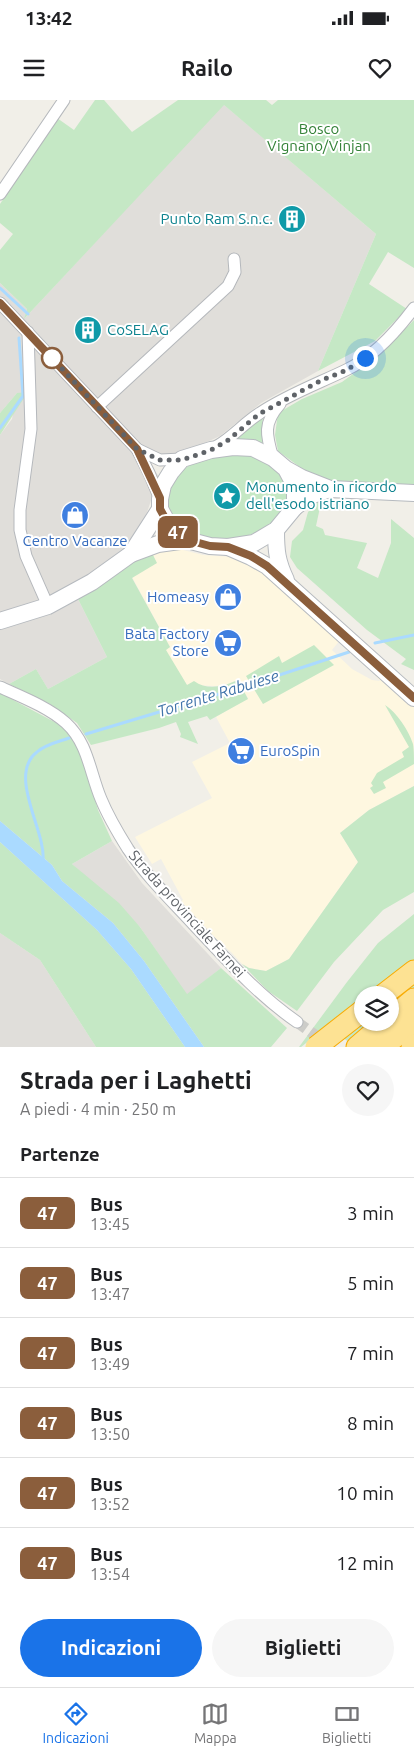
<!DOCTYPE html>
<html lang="it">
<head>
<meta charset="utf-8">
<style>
	:root { --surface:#fff; --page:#f6f6f6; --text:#202124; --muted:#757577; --line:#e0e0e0; --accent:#1a73e8 }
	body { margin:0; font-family:Ubuntu,sans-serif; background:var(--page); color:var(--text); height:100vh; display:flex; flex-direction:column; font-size:19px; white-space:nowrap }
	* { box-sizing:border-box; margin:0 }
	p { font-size:16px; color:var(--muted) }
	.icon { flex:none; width:28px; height:28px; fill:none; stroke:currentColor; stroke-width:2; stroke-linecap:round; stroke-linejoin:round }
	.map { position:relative; height:947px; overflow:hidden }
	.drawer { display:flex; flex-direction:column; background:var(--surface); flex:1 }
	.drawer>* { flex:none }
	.badge { padding:0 10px; border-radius:8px; font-size:18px; line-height:32px }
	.buttons { position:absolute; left:354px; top:886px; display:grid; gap:10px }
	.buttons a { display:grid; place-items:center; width:45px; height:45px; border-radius:50%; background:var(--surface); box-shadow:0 1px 4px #0004; font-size:25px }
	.you { position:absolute; width:25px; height:25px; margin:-12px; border:4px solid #fff; border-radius:50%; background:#1a73e8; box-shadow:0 0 0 8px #1a73e833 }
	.map>.badge { position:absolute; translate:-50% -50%; box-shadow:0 0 0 2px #fff }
	h2 { padding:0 20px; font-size:19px; line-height:45px }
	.round { display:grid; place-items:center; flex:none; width:52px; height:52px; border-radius:26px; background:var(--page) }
	.head { display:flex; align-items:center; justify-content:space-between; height:85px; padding:0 20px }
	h1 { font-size:24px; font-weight:700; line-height:38px }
	.button { display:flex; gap:10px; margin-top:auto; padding:10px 20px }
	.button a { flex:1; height:58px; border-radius:30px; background:var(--accent); color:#fff; font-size:20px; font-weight:700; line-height:58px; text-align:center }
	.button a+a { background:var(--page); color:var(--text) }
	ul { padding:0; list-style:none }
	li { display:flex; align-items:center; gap:15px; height:70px; padding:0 20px; border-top:1px solid var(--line) }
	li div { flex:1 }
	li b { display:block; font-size:19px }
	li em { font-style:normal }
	li .badge { min-width:55px; font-weight:700; text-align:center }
	.status { display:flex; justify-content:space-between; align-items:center; height:35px; padding:0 25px; background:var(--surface); direction:ltr }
	.status svg { height:14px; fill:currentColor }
	header { display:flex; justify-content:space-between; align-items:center; height:65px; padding:0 20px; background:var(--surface); font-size:22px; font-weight:700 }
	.menu { display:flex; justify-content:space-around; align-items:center; height:70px; border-top:1px solid var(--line); background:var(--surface); font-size:14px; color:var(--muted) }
	.menu a { display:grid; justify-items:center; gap:2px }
	.menu .selected { color:var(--accent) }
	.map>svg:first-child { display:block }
	.commercial { fill:#fef7e0 }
	.industrial { fill:#e0deda }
	.green { fill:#c5e8c5; fill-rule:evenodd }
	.water { fill:#aadaff }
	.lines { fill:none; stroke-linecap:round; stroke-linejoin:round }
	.stream { stroke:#aadaff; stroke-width:3 }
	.street-tunnel { stroke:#ccccc8; stroke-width:11; stroke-dasharray:11 5.5; stroke-linecap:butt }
	.street-casing { stroke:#b5b8bc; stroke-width:13 }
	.secondary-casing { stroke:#b6babf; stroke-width:18 }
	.highway-casing { stroke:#f9ab00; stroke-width:23 }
	.street { stroke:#fff; stroke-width:11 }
	.secondary { stroke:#fff; stroke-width:16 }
	.highway { stroke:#fde293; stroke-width:21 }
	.highway-bridge-casing { stroke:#f9ab00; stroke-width:23; stroke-linecap:butt }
	.highway-bridge { stroke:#fde293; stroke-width:21 }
	.line-casing { stroke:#fff; stroke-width:11 }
	.line { stroke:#8b5e3c; stroke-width:8 }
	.walk { stroke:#5f6368; stroke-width:5; stroke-dasharray:0 9 }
	.stop-dot { fill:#fff; stroke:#8b5e3c; stroke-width:2.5 }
	.labels { text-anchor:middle; stroke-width:4; stroke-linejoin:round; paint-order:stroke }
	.park-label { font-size:15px; fill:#348238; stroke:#fff }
	.culture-label { font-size:15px; fill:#0d838f; stroke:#fff; text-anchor:start }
	.shop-label { font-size:15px; fill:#366cbe; stroke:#fff; text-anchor:end }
	.street-label { font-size:15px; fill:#5f6368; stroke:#fff }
	.water-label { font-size:16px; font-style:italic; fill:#4174aa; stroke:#fff }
</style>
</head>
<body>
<div class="status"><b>13:42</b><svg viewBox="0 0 49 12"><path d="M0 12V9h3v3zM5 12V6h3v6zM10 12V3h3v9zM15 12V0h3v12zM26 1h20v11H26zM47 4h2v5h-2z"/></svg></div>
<header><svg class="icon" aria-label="menu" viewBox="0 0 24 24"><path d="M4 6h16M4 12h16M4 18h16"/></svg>Railo<svg class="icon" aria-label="heart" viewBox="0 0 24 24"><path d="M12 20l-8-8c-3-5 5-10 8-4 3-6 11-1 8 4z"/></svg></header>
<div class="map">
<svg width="414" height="947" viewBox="0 0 414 947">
	<rect width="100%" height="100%" fill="#f1efe8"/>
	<path class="commercial" d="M179,449l24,6 31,2 24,10 82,73 -8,10 20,19 20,11 8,1 -17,-20 51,43v82l-45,24 -29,23 18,29 -69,97 -23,12 -17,-3 -7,-4 -10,-11 -54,-49 5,-4 -22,-41 -9,5 -17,-27 77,-39 -20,-36 38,-19 -14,-26 32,-19 -11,-18 -11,5 -11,1 -28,-1 -22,-35 5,-3 -38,-70 24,-14 -4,-10z"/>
	<g class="industrial">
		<path d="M223,4l153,130 -58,137 -57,32 -41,33 -44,20 -10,10 -17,-5 10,16 -18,53 -13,18 -46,32 -33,18 -49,16v-179l12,-16 5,-26 -17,20v-130l27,26 -2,9z"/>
		<path d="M78,499l29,58 -59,32 -12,-20 -27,15 -9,-5v-51z"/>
		<path d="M112,741l30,42 79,85 -34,27 -47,-68 -68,-63z"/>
		<path d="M0,833l40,27 56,87h-96z"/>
	</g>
	<g class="green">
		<path d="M95,0h9l28,32 46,-32h88l6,5 6,-5h136v168l-26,-16 -19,32 38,25 -32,32 -57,30 58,-137 -152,-129 -200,214 3,-10 -27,-26v-33l13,-16 -13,-11v-19l57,-86 17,12z"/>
		<path d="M414,220v167l-80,-5 -26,-9 -30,-22 -3,-16 3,-22 24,-14 40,-17 40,-29z"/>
		<path d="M28,292l-28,43v-22l17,-20z"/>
		<path d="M263,316l-1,16 3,13 -12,-5h-17z"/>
		<path d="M220,353c36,0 47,3 70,31l-6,31 -21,15 -28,10h-19l-21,-4 -22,-14 -6,-11 -1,-19 9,-16 16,-12z"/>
		<path d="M322,398l-6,28 7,3 2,6 42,8 -10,25 21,10 13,-35v-24l23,19v132l-13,-6 5,-5 -39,-29 -70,-62 -7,-11 2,-16 11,-11 5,-18z"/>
		<path d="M152,453l5,10 -25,15 38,69 -4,3 21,35 7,-4c14,10 30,5 44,-1l10,19 -38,21 -3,-4 -19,6 10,22 -18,-7 1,-3 -5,-12 -17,6 -68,17 -14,-22 -27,-19 -41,-20 27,-15 12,20 59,-32 -29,-58 60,-41z"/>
		<path d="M314,545l20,20 -71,39 -17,-28 33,-20 3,7z"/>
		<path d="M0,593l64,34 16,20 18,63 14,31 -40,23 47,39 21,24 47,67 34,-26 66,60 -16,19h-67l-60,-86 -31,-38 -51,-42 -10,-16 -52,-44z"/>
		<path d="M385,605c12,8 23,24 28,39 1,5 1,14 1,20l-31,18 3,6 -12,6 -4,-6 3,-2 -2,-3 6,-10 27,-16 -2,-5 7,-5z"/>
		<path d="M414,686v106l-31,18 -49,52 -37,49 -29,-20 -26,-27 7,4 17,3 23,-12 69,-97 -18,-29 29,-23z"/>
		<path d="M0,742l97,88 34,39 54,78h-89l-56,-87 -40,-27z"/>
		<path d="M414,814v133h-59l-27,-21 -27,21h-2l48,-65 31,-39zM362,895h28v27h-28z"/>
	</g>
	<path class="water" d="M0,721l52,44 10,16 51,42 31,38 60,86h-19l-54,-78 -34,-39 -97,-88z"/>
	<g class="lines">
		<g class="stream">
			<path d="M0,188l28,26"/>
			<path d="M0,328l23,-32 -4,-58"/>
			<path d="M375,543l39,-8"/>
			<path d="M86,634l163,-49 100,-33"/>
			<path d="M43,760c3,-29 -36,-85 -6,-108 9,-8 21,-10 32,-14"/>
		</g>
		<path class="street-tunnel" d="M297,922l18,13"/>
		<g class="street-casing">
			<g id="street">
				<path d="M0,94l64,-94"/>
				<path d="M0,203l137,146 12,24 11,26"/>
				<path d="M28,232l3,97 -11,81v20l6,26 22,50"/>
				<path d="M97,307l131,-121 7,-14 -1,-13"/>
				<path d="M217,346c16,-9 27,-23 43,-33 27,-18 57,-29 86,-43 28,-13 50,-38 68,-62"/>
				<path d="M137,349l23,11 22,-1"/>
				<path d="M273,358c-7,-23 -10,-35 7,-54"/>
				<path d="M0,587c22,10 48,20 66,36 22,20 24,50 35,76 7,17 17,34 27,50 19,28 44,52 67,77 33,35 63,69 102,96"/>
			</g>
		</g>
		<g class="secondary-casing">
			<g id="secondary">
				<path d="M286,369l9,17v21l-19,23 -22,13 -26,4 -18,-1 -23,-6 -17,-13 -10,-18v-10l3,-14 8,-13 11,-13 29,-9 22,-3 20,1 20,10 13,11 16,9 28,11 84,4"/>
				<path d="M295,407l15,-11 20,-7"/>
				<path d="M276,430c0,21 1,31 10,50"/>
				<path d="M228,447l23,10 16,9 147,132"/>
				<path d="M131,454l29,-45"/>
				<path d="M0,521l48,-15 44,-24 39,-28 27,-10 29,-4"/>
			</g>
		</g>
		<g class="highway-casing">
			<g id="highway">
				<path d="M383,895l31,-24"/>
				<path d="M390,919l24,-20"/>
				<path d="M357,947l29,-25"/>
				<path d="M383,947l31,-26"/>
				<path d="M412,947l2,-2"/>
			</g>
		</g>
		<use href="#street" class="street"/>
		<use href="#secondary" class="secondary"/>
		<use href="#highway" class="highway"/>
		<g class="highway-bridge-casing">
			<path id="highway-bridge" d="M316,947l46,-36"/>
		</g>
		<use href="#highway-bridge" class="highway-bridge"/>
	</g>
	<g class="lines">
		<g class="line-casing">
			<path id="line" d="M0,203l137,146 23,49v11l10,18 18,13 22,6 18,1 23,9 16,10 147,132"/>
		</g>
		<use href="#line" class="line"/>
		<path class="walk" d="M52,258l-1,-1 86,92 23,11h22l29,-10 16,-9 32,-27 63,-34 25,-10 18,-12"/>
	</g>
	<defs>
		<g id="building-disc" transform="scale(1.4375)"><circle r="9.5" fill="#0f9aa8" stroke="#fff"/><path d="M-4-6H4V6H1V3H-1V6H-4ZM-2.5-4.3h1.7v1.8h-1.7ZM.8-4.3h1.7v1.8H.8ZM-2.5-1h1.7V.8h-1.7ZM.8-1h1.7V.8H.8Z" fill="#fff"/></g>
		<g id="sight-disc" transform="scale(1.4375)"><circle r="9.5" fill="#0f9aa8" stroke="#fff"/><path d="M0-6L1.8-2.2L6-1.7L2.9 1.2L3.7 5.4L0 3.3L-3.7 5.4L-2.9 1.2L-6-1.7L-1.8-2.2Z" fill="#fff"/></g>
		<g id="shop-disc" transform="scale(1.4375)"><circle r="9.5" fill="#3f7fe0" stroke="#fff"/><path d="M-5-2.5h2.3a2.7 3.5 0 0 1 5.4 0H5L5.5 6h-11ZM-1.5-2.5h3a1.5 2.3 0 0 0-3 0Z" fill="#fff"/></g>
		<g id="supermarket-disc" transform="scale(1.4375)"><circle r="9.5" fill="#3f7fe0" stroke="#fff"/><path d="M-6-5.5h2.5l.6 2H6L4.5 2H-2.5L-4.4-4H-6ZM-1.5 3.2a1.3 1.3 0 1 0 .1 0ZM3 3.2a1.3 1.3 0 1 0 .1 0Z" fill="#fff"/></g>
	</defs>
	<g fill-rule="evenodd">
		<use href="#building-disc" x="292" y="119"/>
		<use href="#building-disc" x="88" y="230"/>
		<use href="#sight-disc" x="227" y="396"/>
		<use href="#shop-disc" x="75" y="415"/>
		<use href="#shop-disc" x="228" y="497"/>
		<use href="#supermarket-disc" x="228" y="543"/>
		<use href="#supermarket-disc" x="241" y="651"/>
	</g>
	<circle class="stop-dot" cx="52" cy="258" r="10"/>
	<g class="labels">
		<g class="park-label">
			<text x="319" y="34">Bosco<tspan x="319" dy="17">Vignano/Vinjan</tspan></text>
		</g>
		<g class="culture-label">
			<text x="273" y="124" text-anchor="end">Punto Ram S.n.c.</text>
			<text x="107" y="235">CoSELAG</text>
			<text x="246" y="392">Monumento in ricordo<tspan x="246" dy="17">dell'esodo istriano</tspan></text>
		</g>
		<g class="shop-label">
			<text x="75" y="446" text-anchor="middle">Centro Vacanze</text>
			<text x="209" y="502">Homeasy</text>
			<text x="209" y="539">Bata Factory<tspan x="209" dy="17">Store</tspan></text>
			<text x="260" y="656" text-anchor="start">EuroSpin</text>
		</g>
		<g class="street-label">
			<text transform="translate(187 814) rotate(48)" y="5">Strada provinciale Farnei</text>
		</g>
		<g class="water-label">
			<text transform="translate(218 593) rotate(-17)" y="6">Torrente Rabuiese</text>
		</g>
	</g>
</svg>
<div class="buttons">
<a><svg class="icon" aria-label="layers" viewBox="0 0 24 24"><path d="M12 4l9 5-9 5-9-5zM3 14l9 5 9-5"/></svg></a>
</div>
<div class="you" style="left:365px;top:258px"></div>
<b class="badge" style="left:178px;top:432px;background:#8b5e3c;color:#fff">47</b>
</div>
<section class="drawer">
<div class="head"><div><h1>Strada per i Laghetti</h1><p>A piedi · 4 min · 250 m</p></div><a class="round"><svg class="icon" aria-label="heart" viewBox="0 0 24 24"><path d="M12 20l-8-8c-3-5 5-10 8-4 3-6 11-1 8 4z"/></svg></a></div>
<h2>Partenze</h2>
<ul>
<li><span class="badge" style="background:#8b5e3c;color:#fff">47</span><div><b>Bus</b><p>13:45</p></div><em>3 min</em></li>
<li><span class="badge" style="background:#8b5e3c;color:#fff">47</span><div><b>Bus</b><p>13:47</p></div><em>5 min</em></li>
<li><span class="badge" style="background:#8b5e3c;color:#fff">47</span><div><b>Bus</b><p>13:49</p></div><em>7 min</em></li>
<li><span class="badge" style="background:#8b5e3c;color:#fff">47</span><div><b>Bus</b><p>13:50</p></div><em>8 min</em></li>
<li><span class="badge" style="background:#8b5e3c;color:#fff">47</span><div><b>Bus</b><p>13:52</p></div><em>10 min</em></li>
<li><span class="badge" style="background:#8b5e3c;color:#fff">47</span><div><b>Bus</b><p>13:54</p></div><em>12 min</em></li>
</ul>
<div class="button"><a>Indicazioni</a><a>Biglietti</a></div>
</section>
<nav class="menu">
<a class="selected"><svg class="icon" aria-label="directions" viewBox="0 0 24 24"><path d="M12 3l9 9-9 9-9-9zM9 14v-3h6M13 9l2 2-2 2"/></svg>Indicazioni</a>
<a><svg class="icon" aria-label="map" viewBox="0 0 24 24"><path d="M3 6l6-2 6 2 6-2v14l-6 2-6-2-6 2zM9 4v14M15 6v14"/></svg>Mappa</a>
<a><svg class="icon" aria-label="tickets" viewBox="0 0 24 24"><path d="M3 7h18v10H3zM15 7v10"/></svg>Biglietti</a>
</nav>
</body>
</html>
